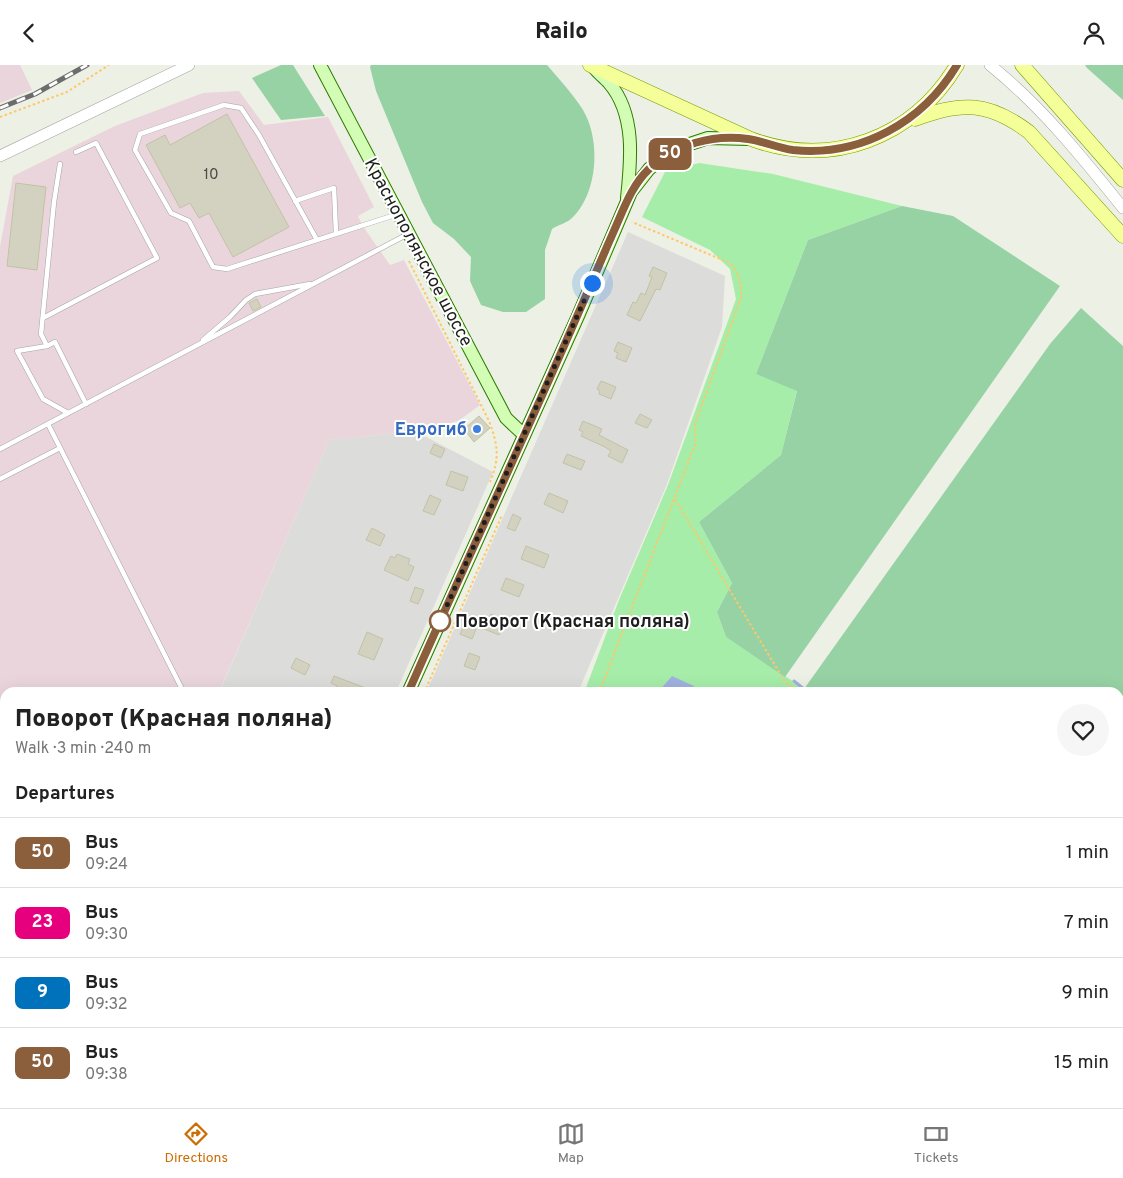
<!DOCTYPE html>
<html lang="en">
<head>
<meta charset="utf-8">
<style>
	:root { --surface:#fff; --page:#f6f6f6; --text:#222; --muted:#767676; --line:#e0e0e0; --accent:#cd6c00 }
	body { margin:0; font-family:Overpass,sans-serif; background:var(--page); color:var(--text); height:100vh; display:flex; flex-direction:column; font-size:19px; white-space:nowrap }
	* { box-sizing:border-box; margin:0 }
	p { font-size:16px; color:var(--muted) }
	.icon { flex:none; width:28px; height:28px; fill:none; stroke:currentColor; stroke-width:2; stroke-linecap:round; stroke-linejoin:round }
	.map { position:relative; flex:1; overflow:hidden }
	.panel { position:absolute; left:0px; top:622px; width:1124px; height:421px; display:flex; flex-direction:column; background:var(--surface); border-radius:15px 15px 0 0; box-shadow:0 5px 20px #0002 }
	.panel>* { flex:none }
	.badge { padding:0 10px; border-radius:8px; font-size:18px; line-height:32px }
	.you { position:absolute; width:25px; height:25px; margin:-12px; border:4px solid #fff; border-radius:50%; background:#1a73e8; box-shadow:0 0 0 8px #1a73e833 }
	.map>.badge { position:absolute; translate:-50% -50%; box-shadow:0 0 0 2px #fff }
	h2 { padding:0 15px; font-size:19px; line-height:45px }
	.round { display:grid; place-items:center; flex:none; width:52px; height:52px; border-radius:26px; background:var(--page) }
	.summary { display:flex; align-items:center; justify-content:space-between; height:85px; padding:0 15px }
	h1 { font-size:24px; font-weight:800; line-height:38px }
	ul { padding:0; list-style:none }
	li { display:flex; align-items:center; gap:15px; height:70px; padding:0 15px; border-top:1px solid var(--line) }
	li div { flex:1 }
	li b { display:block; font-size:19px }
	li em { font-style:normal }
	li .badge { min-width:55px; font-weight:700; text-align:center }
	header { display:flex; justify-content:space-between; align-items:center; height:65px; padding:0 15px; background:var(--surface); font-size:22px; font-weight:800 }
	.dock { display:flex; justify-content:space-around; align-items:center; height:70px; border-top:1px solid var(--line); background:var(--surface); font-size:14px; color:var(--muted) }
	.dock a { display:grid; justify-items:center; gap:2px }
	.dock .selected { color:var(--accent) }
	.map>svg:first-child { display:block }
	.residential { fill:#dcdcdb }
	.industrial { fill:#e9d5db }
	.farmland { fill:#dbf0ce }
	.grass { fill:#a6eda9 }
	.forest { fill:#96d2a4 }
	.water { fill:#a1b1e0 }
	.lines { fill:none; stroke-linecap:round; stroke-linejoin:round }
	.stream { stroke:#a1b1e0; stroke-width:3 }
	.building { fill:#d3d2c1; stroke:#c2c2a5 }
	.service-casing { stroke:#a5a5a5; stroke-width:5.5 }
	.tertiary-casing { stroke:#a5a5a5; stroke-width:12 }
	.secondary-casing { stroke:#2c7b00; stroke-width:14 }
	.primary-casing { stroke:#7a9900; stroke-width:15 }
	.path { stroke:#ffc766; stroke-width:2; stroke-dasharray:2.5 2.5; stroke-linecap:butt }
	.service { stroke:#fff; stroke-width:4.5 }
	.tertiary { stroke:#fff; stroke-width:11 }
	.secondary { stroke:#d3fdb4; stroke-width:12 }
	.primary { stroke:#f5ff9a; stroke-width:14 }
	.rail-casing { stroke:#6c6c6c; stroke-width:5 }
	.rail { stroke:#fff; stroke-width:3; stroke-dasharray:9; stroke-linecap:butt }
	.line-casing { stroke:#fff; stroke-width:11 }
	.line { stroke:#8b5e3c; stroke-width:8 }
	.walk { stroke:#1e1e1e; stroke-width:5; stroke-dasharray:0 9 }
	.shop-dot { fill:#3f7fe0; stroke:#fff; stroke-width:2 }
	.stop-dot { fill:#fff; stroke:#8b5e3c; stroke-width:2.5 }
	.labels { text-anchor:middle; stroke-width:4; stroke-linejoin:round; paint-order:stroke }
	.number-label { font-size:15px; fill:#4b4b47 }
	.street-label { font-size:18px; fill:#1e1e1e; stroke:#fff }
	.shop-label { font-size:18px; font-weight:bold; fill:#366cbe; stroke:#fff; text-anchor:end }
	.stop-label { font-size:18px; font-weight:bold; fill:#1e1e1e; stroke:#fff; text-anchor:start }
</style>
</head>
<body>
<header><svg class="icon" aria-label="back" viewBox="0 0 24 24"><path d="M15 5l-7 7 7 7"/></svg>Railo<svg class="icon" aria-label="person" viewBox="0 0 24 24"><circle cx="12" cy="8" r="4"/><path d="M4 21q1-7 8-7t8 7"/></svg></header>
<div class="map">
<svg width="1123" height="1043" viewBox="0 0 1123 1043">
	<rect width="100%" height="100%" fill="#edf0e4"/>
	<g class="residential">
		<path d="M628,167l97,44 -3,51 -55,157 -89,208 -152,1z"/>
		<path d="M415,366l78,41 -97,220 -177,1 110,-253z"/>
		<path d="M45,1039h171l-2,4h-171z"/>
		<path d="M248,1039h153l-2,4h-153z"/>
	</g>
	<g class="industrial">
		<path d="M0,0h20l12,25 -32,13z"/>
		<path d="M239,26l25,34 64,-8 46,90 -16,9 4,9 28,40 14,-5 76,145 -22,16 -43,10 -86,9 -110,252 -214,1v101l-5,-2v-545l13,-71 102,-50 88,-33z"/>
	</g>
	<path class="farmland" d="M428,1039h258l12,4h-271z"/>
	<g class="grass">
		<path d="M699,98l74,11 129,32 -94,34 -52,134 41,16 -16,65 -82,67 33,61 -15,29 9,25 83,55 -225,1 35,-93 49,-115 68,-186 -6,-30 -20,-19 -68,-33 23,-45z"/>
		<path d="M1119,878h4v165h-425l-12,-4h433z"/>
	</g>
	<g class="forest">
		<path d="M281,0h12l32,51 -44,4 -29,-42z"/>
		<path d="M371,0h176c12,14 26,29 36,45 18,30 15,83 -11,108 -5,5 -14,7 -20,11l-7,21v49l-19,13h-23l-22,-7 -11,-24 1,-24 -17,-18 -21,-16 -11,-21 -46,-111 -6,-24z"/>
		<path d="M1085,0h38v35l-36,-32z"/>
		<path d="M902,141l51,10 107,70 -275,391 -59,-40 -9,-25 15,-29 -33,-61 82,-67 16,-64 -41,-17 52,-134z"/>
		<path d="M1081,243l42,38v597h-4v-250h-310l-5,-4 246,-345z"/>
	</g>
	<path class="water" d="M672,611l22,10 -3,6h-33z"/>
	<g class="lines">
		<g class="stream">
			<path d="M794,616l15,12"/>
			<path d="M1119,878h4"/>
		</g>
	</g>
	<g class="building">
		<path d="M227,49l62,113 -56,30 -24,-44 -10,5 -9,-15 -10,5 -34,-63 19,-10 5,10z"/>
		<path d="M16,118l30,4 -9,83 -30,-4z"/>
		<path d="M653,202l14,6 -7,17 -4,-1 -16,32 -13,-6 6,-13 3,1 5,-10 4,2 7,-18 -3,-1z"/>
		<path d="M257,234l4,8 -8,4 -4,-8z"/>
		<path d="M618,277l14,6 -6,14 -10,-4 2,-5 -4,-2z"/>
		<path d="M601,316l15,6 -5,12 -12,-5 1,-3 -3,-2z"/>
		<path d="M640,349l12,6 -5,8 -12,-5z"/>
		<path d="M479,351l11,12 -16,14 -10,-13z"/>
		<path d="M583,356l19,8 -3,6 29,15 -6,13 -14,-7 3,-5 -6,-4 -24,-11 2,-4 -4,-2z"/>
		<path d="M434,379l11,5 -4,9 -11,-5z"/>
		<path d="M567,389l18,7 -4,9 -18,-7z"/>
		<path d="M451,406l17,6 -5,14 -17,-6z"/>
		<path d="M549,428l19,8 -5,12 -19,-9z"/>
		<path d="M430,430l11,5 -7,15 -11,-4z"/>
		<path d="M513,449l8,4 -6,13 -8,-3z"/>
		<path d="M372,463l13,7 -5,11 -14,-6z"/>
		<path d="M526,481l23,9 -5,13 -23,-9z"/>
		<path d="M397,489l13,5 -2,5 6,3 -6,14 -24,-11 7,-14 4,2z"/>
		<path d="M506,513l18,7 -5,12 -18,-7z"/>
		<path d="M415,522l9,3 -6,14 -8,-3z"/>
		<path d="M491,549l15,7 -7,14 -17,-7 4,-9 2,1z"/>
		<path d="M465,559l11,5 -4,10 -12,-5z"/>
		<path d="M367,567l16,7 -9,21 -16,-6z"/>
		<path d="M469,588l11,4 -5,13 -11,-4z"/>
		<path d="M296,593l14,7 -5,10 -14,-7z"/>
		<path d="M334,611l42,16v1h-35l-5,-3 1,-4 -6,-3z"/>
	</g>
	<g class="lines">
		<g class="service-casing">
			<g id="service">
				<path d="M295,136l39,-13 2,45"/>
				<path d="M317,175l-58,-105 -18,-27 -17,-3 -84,29 -5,16 36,63 18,8 24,46 14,2 171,-55"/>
				<path d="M43,253l114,-60 -61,-115 -20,9"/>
				<path d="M203,275l27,-23 16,-17 9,-6 55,-10"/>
				<path d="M47,281l-6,-12 13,-132 6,-38"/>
				<path d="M68,348l-25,-14 -26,-48 30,-5 8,-4 31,62"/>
				<path d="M48,359l136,269"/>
				<path d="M0,384l408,-215"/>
				<path d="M0,414l60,-31"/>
				<path d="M0,720l5,2"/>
			</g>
		</g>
		<g class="tertiary-casing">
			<g id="tertiary">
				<path d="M990,0c51,41 92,92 133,143"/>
				<path d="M0,91l189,-91"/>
			</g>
		</g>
		<g class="secondary-casing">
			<g id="secondary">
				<path d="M320,0l186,353 18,17"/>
				<path d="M595,4c4,5 10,9 14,14 27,31 22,78 18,115"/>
				<path d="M408,628l170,-377 53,-124 18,-23 16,-13 22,-11 21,-7 41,1"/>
				<path d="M231,1043l2,-4"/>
			</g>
		</g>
		<g class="primary-casing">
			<g id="primary">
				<path d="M590,0l161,74c81,30 162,-1 206,-74"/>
				<path d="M1022,0l101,115"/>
				<path d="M915,54c47,-18 74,-17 114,13l94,104"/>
			</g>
		</g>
		<g class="path">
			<path d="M0,52l67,-25 42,-27"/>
			<path d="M409,196l80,160c9,24 11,37 1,61"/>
			<path d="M675,434l110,183 16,11"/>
			<path d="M424,628l78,-178"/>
			<path d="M599,628l97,-251 -1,-18 46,-126c0,-16 -1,-23 -11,-35l-98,-41"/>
			<path d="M1119,884h4"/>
			<path d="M436,1043l2,-4"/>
			<path d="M744,1043l2,-4"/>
		</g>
		<use href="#service" class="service"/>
		<use href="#tertiary" class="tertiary"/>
		<use href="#secondary" class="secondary"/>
		<use href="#primary" class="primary"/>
		<g class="rail-casing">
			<path id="rail" d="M0,43l35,-14 52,-29"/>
		</g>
		<use href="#rail" class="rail"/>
	</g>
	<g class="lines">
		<g class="line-casing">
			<path id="line" d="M408,628c56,-127 115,-252 170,-379 12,-27 23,-54 35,-81 10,-22 18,-47 36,-64 27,-25 64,-35 99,-30 15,2 30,9 45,11 68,7 130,-28 164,-85"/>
		</g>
		<use href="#line" class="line"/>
		<path class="walk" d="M440,556l152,-338"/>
	</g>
	<circle class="shop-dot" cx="477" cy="364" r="5"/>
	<circle class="stop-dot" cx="440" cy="556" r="10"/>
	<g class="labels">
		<g class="number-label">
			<text x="211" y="114">10</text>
		</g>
		<g class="street-label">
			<text transform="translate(419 187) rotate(62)" y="6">Краснополянское шоссе</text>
		</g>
		<g class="shop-label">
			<text x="467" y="370">Еврогиб</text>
		</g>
		<g class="stop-label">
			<text x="455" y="562">Поворот (Красная поляна)</text>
		</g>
	</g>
</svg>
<div class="you" style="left:592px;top:218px"></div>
<b class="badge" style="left:670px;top:89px;background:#8b5e3c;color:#fff">50</b>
<section class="panel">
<div class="summary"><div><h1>Поворот (Красная поляна)</h1><p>Walk · 3 min · 240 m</p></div><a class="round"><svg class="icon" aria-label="heart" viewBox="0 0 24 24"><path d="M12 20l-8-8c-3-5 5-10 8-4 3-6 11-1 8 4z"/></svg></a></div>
<h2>Departures</h2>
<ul>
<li><span class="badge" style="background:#8b5e3c;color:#fff">50</span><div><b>Bus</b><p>09:24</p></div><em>1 min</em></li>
<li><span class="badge" style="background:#e6007e;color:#fff">23</span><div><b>Bus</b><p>09:30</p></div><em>7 min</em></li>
<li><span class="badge" style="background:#0072bc;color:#fff">9</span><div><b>Bus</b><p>09:32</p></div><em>9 min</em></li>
<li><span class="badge" style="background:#8b5e3c;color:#fff">50</span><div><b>Bus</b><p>09:38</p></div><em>15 min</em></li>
</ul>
</section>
</div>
<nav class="dock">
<a class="selected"><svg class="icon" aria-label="directions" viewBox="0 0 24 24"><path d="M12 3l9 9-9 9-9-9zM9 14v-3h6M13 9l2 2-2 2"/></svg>Directions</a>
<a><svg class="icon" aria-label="map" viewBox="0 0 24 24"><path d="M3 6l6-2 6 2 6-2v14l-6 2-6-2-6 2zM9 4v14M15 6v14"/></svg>Map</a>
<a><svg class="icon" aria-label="tickets" viewBox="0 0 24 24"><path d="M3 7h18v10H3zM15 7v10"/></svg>Tickets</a>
</nav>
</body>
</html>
